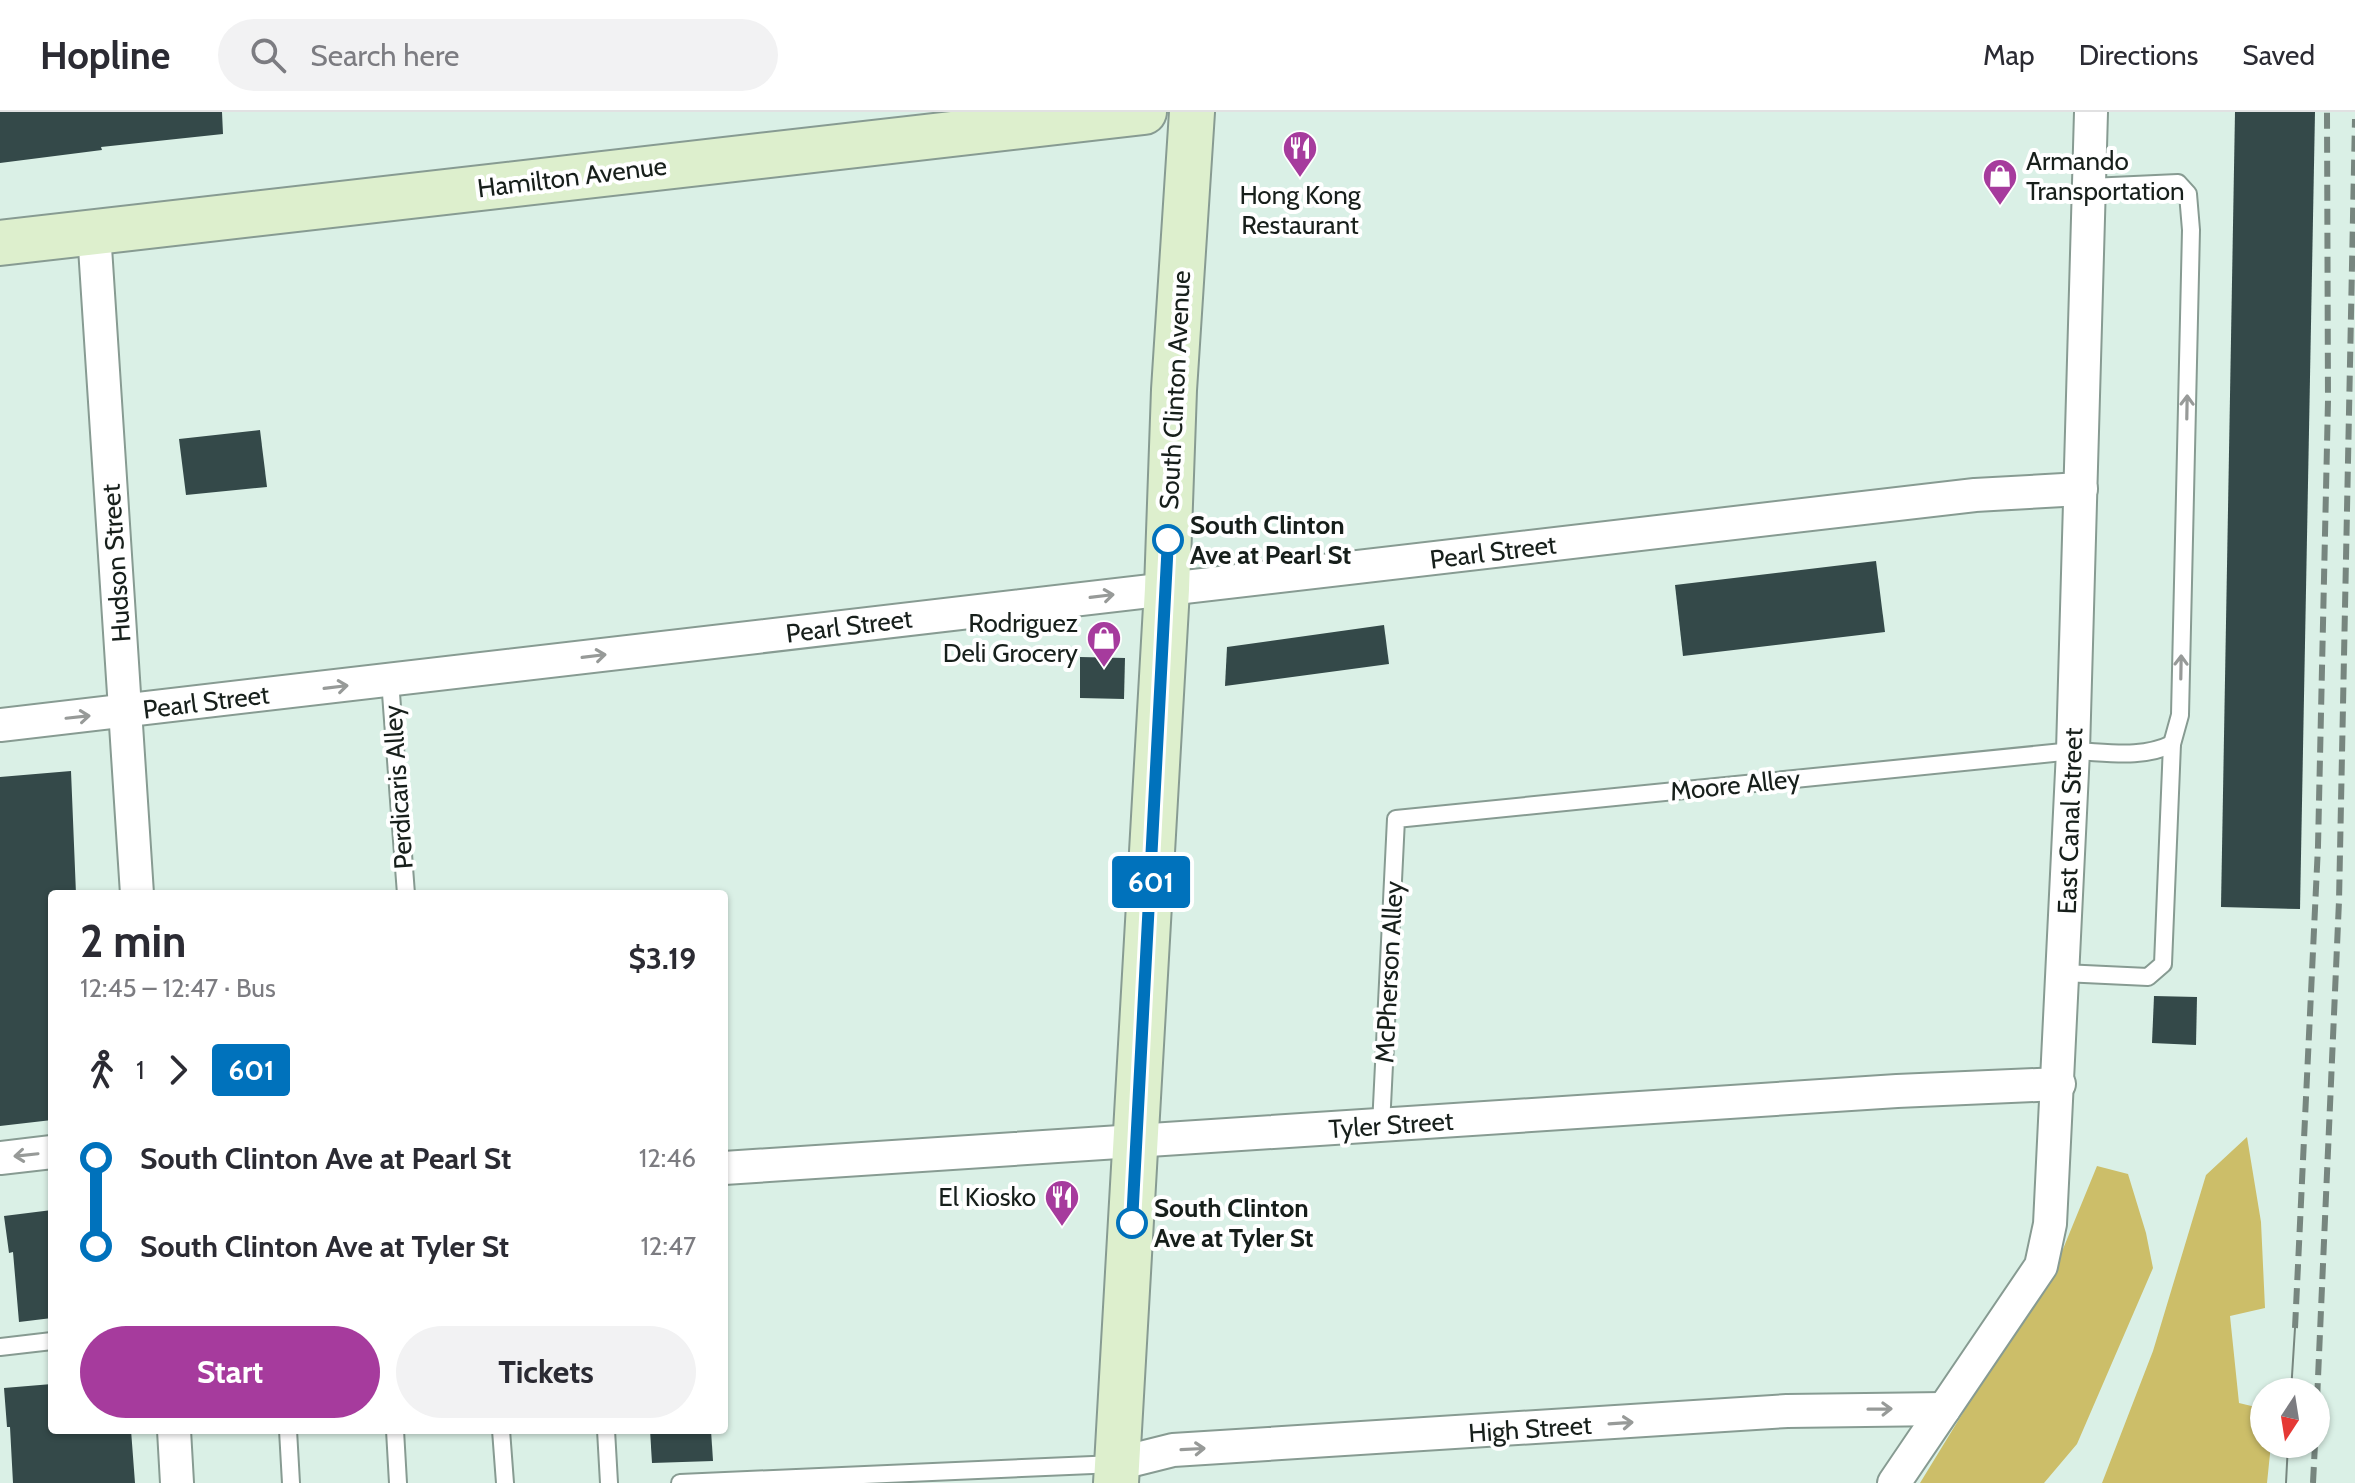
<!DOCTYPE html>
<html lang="en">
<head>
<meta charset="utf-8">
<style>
	:root { --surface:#fff; --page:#f2f2f3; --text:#2b2b33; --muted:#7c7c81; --line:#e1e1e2; --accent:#a63b9d }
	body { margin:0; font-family:Cabin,sans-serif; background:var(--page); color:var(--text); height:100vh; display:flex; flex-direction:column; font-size:30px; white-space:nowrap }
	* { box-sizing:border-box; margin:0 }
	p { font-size:26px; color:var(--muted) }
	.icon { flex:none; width:44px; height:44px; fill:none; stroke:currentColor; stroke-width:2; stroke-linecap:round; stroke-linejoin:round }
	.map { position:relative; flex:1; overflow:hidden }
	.drawer { position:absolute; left:48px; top:778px; width:680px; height:544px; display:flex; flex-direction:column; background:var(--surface); border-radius:8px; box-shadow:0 2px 6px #0004 }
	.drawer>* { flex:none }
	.badge { padding:0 16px; border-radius:6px; font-size:28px; line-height:52px }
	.needle { width:52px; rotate:192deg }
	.fabs { position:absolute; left:2250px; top:1266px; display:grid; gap:16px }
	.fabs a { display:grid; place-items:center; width:80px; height:80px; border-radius:50%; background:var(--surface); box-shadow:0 2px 6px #0004; font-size:40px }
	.map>.badge { position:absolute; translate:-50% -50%; box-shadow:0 0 0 4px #fff }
	.legs { display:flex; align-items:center; gap:12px; height:88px; padding:0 32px; font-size:26px }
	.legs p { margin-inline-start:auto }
	.overview { display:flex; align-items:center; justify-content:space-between; height:136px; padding:0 32px }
	h1 { font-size:44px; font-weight:700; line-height:60px }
	.primary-button { display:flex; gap:16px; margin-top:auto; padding:16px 32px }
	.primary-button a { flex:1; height:92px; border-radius:48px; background:var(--accent); color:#fff; font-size:32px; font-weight:700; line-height:92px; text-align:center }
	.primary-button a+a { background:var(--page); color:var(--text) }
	ul { padding:0 32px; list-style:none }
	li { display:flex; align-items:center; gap:28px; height:88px; font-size:30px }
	li i { display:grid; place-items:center; width:12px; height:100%; margin:0 10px; background:currentColor }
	li i::after { content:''; width:20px; height:20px; margin:-10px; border:6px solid; border-radius:50%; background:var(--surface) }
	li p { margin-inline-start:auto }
	li:first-child i { background:linear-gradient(#0000 50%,currentColor 0) }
	li:last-child i { background:linear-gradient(currentColor 50%,#0000 0) }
	header { display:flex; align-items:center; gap:48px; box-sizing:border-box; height:112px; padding:0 40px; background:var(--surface); border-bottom:2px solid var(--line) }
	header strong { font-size:38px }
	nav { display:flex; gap:44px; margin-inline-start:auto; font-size:28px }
	.search { width:560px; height:72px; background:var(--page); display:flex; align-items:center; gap:20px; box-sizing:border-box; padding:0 28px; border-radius:44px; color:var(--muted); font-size:30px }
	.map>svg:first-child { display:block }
	.green { fill:#ccbe69 }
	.building { fill:#344949 }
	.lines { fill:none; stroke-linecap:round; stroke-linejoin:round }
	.lane-casing { stroke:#879b92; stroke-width:20 }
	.street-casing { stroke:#879b92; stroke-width:36 }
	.secondary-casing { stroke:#879b92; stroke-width:48 }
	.lane { stroke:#fff; stroke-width:16 }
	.street { stroke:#fff; stroke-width:32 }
	.secondary { stroke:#ddefcd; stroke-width:44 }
	.tram { stroke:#77867f; stroke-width:2 }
	.rail { stroke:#77867f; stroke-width:6; stroke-dasharray:16 8; stroke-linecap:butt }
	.oneway { stroke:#979a98 }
	.line-1-casing { stroke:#fff; stroke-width:18 }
	.line-1 { stroke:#0072bc; stroke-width:12 }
	.stop-1-dot { fill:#fff; stroke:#0072bc; stroke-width:4 }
	.labels { text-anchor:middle; stroke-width:8; stroke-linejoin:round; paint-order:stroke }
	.poi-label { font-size:26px; fill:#171f1b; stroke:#fff; text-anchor:end }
	.street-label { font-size:26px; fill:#171f1b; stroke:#fff }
	.stop-label { font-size:26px; font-weight:bold; fill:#171f1b; stroke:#fff; text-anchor:start }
</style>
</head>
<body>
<header>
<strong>Hopline</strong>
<div class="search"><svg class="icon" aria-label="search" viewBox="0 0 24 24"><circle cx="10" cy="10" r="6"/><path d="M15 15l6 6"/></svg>Search here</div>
<nav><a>Map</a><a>Directions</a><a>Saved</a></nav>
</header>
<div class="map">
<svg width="2355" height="1371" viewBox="0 0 2355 1371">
	<rect width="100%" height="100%" fill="#daf0e6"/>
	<g class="green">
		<path d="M2247,1025l14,85 4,86 -35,8 9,87 25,6v35h7l-4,39h-165l51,-132 53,-176z"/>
		<path d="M2097,1054l31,8 18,59 7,35 -76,176 -33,39h-124l143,-234z"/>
	</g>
	<g class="building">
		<path d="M0,0h222l1,22 -122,13 1,3 -102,13z"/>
		<path d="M2235,0h80l-15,797 -79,-2z"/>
		<path d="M260,318l7,57 -81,8 -7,-56z"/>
		<path d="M1876,449l9,71 -202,24 -8,-71z"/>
		<path d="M1384,513l5,39 -164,22 2,-39z"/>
		<path d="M1080,545l45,1 -1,41 -44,-1z"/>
		<path d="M71,659l5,123h-24v226l-52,6v-349z"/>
		<path d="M2154,884l43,1 -1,48 -44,-2z"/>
		<path d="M52,1098v108l-33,4 -6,-70 -4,1 -5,-37z"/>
		<path d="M52,1272v46h79l4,53h-122l-3,-56h-3l-3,-39z"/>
		<path d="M650,1318h61l2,31 -61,2z"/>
	</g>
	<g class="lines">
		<g class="lane-casing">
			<g id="lane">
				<path d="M390,568l16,214"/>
				<path d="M2063,861l85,4 15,-13 9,-220 8,-29 11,-485 -3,-36 -10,-11 -88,4"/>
				<path d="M1381,1014l15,-307 677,-68c33,1 69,8 99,-7"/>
				<path d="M0,1235l52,-6"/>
				<path d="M288,1318l3,53"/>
				<path d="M395,1318l3,53"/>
				<path d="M501,1318l4,53"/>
				<path d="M606,1318l3,53"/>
				<path d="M680,1371l436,-19"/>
			</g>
		</g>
		<g class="street-casing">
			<g id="street">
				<path d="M94,120l43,662"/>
				<path d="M0,613l1975,-230 106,-6"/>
				<path d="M0,1046l52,-6"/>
				<path d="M724,1056l1173,-77 162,-7"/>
				<path d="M174,1318l3,53"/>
				<path d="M1117,1352l56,-14 614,-39 157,-2"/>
				<path d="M1894,1371l147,-217 9,-42 23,-473 18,-639"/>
			</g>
		</g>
		<g class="secondary-casing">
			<g id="secondary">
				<path d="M0,131l1144,-131"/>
				<path d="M1116,1371l51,-894 7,-199 18,-278"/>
			</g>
		</g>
		<use href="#lane" class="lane"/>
		<use href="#street" class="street"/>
		<use href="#secondary" class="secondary"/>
		<g class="tram">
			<path d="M2291,1280l4,-64"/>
			<path d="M2286,1371l2,-39"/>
		</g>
		<g class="rail">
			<path d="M2295,1216l23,-482 10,-445 -1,-289"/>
			<path d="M2316,1311l23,-522 16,-782"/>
			<path d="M2313,1371l2,-39"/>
		</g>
	</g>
	<defs><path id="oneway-shaft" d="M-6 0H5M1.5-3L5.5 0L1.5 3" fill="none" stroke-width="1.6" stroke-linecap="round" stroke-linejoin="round" transform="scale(2)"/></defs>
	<g class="oneway">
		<use href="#oneway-shaft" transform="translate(2187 295) rotate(-89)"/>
		<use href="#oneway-shaft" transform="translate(1102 484) rotate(-7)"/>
		<use href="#oneway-shaft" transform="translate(594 544) rotate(-7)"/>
		<use href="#oneway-shaft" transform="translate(2181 555) rotate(-89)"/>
		<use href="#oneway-shaft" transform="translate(336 575) rotate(-7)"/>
		<use href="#oneway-shaft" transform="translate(78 605) rotate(-6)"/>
		<use href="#oneway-shaft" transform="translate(26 1043) rotate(174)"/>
		<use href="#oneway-shaft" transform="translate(1880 1297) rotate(-1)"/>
		<use href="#oneway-shaft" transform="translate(1621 1311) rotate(-4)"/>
		<use href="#oneway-shaft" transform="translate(1193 1337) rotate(-3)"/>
	</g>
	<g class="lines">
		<g class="line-1-casing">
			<path id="line-1" d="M1132,1111l36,-683"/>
		</g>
		<use href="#line-1" class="line-1"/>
	</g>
	<defs>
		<g id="restaurant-pin" transform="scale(1.8)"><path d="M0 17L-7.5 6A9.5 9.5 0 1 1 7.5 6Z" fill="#a63b9d" stroke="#fff"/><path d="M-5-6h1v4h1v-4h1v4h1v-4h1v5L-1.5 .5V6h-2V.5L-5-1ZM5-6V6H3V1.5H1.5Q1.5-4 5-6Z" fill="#fff"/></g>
		<g id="shop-pin" transform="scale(1.8)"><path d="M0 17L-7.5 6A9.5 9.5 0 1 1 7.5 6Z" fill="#a63b9d" stroke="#fff"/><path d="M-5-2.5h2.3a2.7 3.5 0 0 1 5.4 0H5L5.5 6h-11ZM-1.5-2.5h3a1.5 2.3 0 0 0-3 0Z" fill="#fff"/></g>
	</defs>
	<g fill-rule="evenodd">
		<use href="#restaurant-pin" x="1300" y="36"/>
		<use href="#shop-pin" x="2000" y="64"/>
		<use href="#shop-pin" x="1104" y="526"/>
		<use href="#restaurant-pin" x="1062" y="1085"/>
	</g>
	<g class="stop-1-dot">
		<circle cx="1168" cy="428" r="14"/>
		<circle cx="1132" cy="1111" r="14"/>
	</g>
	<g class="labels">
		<g class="poi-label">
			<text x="2026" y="58" text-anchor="start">Armando<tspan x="2026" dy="30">Transportation</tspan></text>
			<text x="1300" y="92" text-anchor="middle">Hong Kong<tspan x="1300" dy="30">Restaurant</tspan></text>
			<text x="1078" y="520">Rodriguez<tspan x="1078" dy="30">Deli Grocery</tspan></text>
			<text x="1036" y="1094">El Kiosko</text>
		</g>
		<g class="street-label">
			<text transform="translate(572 65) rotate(-7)" y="9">Hamilton Avenue</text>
			<text transform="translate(1175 278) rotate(-87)" y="9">South Clinton Avenue</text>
			<text transform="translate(1493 440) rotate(-7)" y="9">Pearl Street</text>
			<text transform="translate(116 451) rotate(-94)" y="9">Hudson Street</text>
			<text transform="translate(849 514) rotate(-7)" y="9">Pearl Street</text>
			<text transform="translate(206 590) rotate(-7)" y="9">Pearl Street</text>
			<text transform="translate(1735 673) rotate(-6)" y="9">Moore Alley</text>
			<text transform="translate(398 675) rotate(-94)" y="9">Perdicaris Alley</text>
			<text transform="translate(2070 709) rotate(-88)" y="9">East Canal Street</text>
			<text transform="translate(1389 860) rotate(-87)" y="9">McPherson Alley</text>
			<text transform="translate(1391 1013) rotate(-4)" y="9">Tyler Street</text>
			<text transform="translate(1530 1317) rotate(-4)" y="9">High Street</text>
		</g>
		<g class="stop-label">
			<text x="1190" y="422">South Clinton<tspan x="1190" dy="30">Ave at Pearl St</tspan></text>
			<text x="1154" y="1105">South Clinton<tspan x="1154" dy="30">Ave at Tyler St</tspan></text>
		</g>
	</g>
</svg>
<div class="fabs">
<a><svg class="needle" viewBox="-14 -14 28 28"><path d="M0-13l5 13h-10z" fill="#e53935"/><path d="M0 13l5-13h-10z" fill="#7c7c81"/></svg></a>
</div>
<b class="badge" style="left:1151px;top:770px;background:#0072bc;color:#fff">601</b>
<section class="drawer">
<div class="overview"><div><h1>2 min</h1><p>12:45 – 12:47 · Bus</p></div><b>$3.19</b></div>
<div class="legs"><svg class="icon" aria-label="walk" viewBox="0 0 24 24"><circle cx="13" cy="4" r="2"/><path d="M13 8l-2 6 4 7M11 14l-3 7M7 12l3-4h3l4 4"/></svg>1<svg class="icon" aria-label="forward" viewBox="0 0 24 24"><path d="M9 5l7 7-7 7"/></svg><b class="badge" style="background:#0072bc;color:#fff">601</b></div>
<ul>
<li><i style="color:#0072bc"></i><b>South Clinton Ave at Pearl St</b><p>12:46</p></li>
<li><i style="color:#0072bc"></i><b>South Clinton Ave at Tyler St</b><p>12:47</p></li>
</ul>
<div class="primary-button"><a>Start</a><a>Tickets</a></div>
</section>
</div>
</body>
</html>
